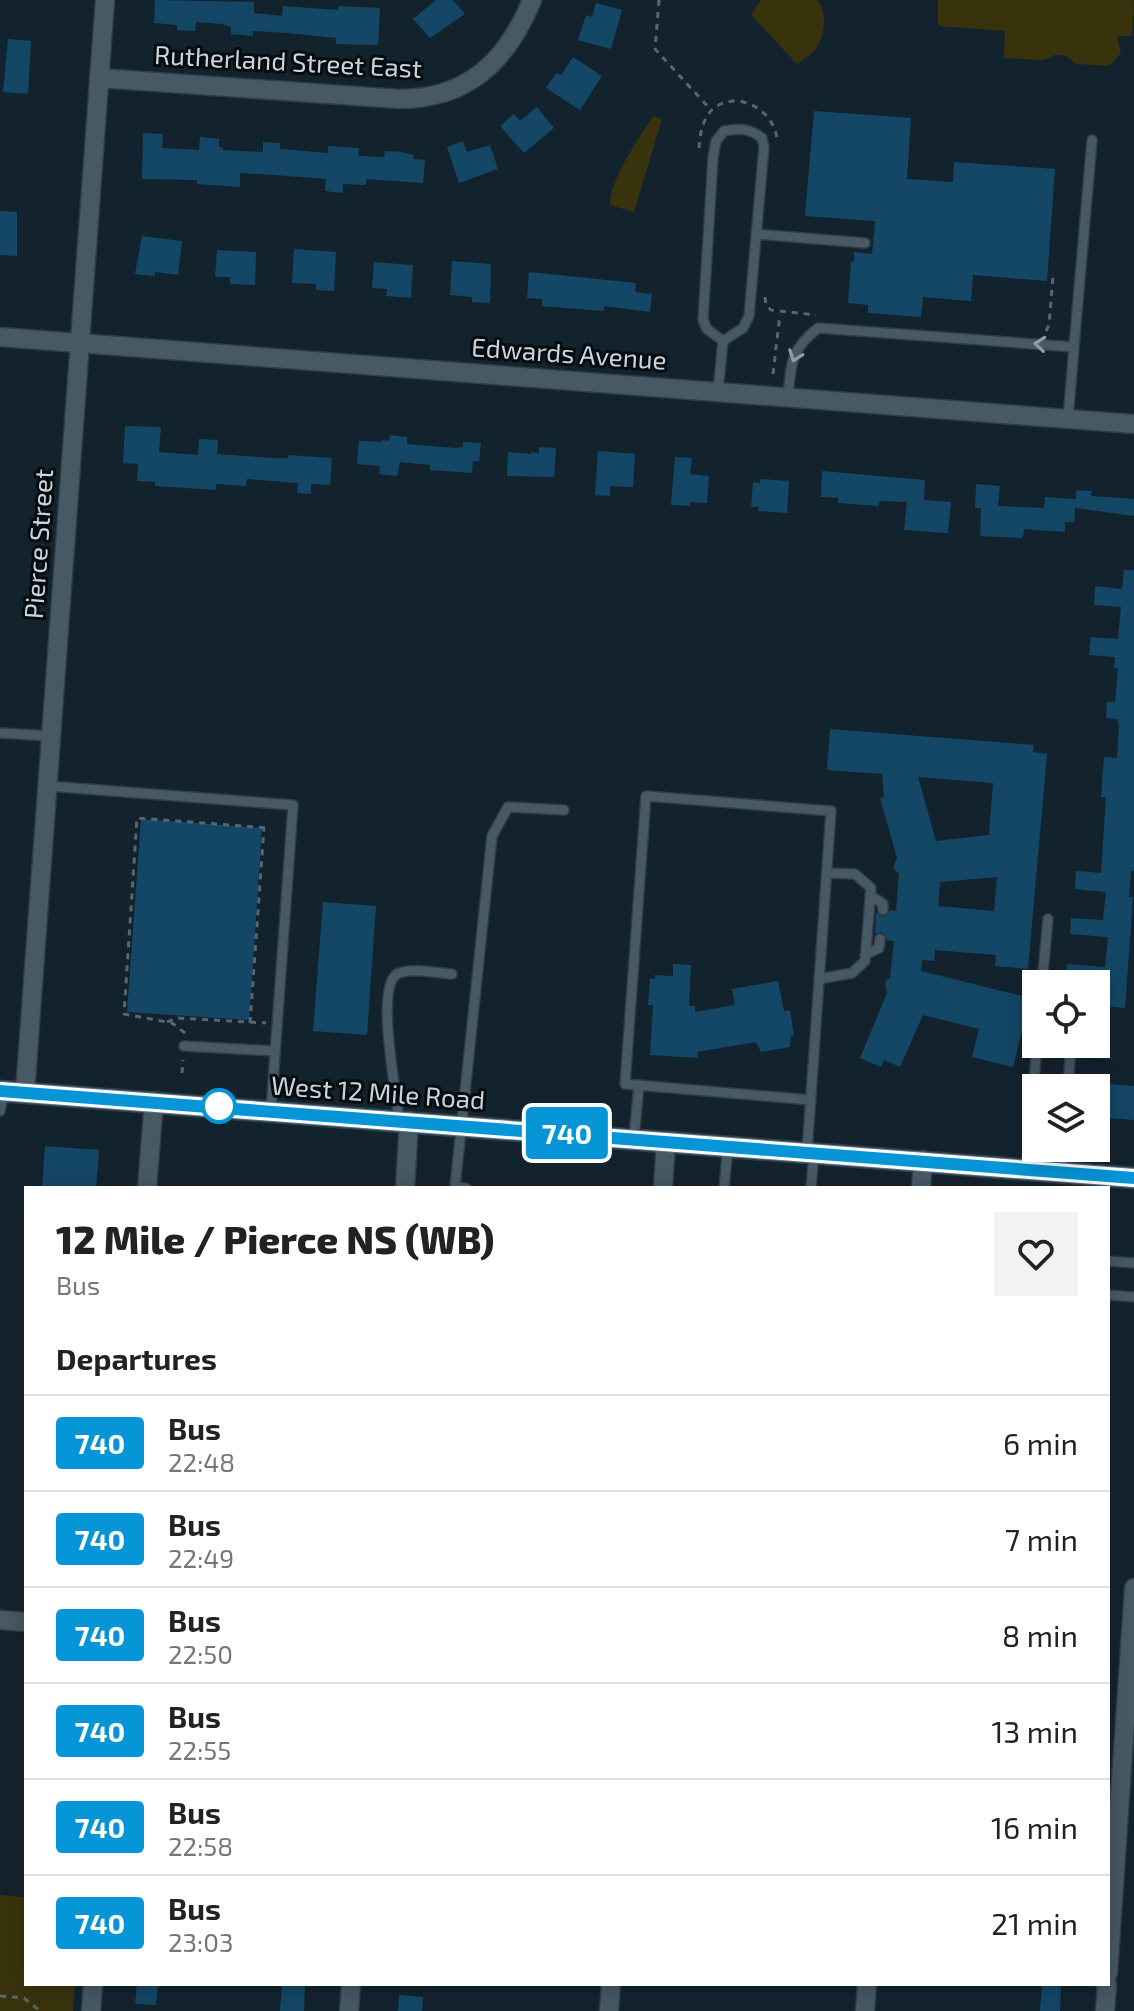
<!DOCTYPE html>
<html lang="en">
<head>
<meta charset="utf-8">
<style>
	:root { --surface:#fff; --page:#f2f2f2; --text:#222; --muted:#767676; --line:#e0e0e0 }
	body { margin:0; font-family:"Exo 2",sans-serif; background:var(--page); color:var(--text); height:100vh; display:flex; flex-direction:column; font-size:30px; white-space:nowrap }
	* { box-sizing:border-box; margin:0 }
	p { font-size:26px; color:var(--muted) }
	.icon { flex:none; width:44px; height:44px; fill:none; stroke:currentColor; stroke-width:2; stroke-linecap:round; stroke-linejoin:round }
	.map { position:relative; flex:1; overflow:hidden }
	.sheet { position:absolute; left:24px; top:1186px; width:1086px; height:800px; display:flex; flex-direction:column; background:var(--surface); border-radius:0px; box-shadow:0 4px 20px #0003 }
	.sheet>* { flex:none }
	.badge { padding:0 16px; border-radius:6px; font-size:28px; line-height:52px }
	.buttons { position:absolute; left:1022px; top:970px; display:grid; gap:16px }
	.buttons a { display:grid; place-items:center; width:88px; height:88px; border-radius:0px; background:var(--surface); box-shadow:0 4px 20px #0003; font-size:40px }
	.map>.badge { position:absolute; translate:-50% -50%; box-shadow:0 0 0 4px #fff }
	h2 { padding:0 32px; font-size:30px; line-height:72px }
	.round { display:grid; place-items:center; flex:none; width:84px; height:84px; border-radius:0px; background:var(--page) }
	.head { display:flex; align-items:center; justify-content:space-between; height:136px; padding:0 32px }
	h1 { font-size:38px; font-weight:800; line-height:60px }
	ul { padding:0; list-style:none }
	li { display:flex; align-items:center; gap:24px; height:96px; padding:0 32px; border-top:2px solid var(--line) }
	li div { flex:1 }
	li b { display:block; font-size:30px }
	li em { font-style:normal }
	li .badge { min-width:88px; font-weight:700; text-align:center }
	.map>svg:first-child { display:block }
	.green { fill:#39330d }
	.building { fill:#144765; fill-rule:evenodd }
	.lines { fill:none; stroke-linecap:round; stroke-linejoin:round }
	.service-casing { stroke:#313c45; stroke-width:12 }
	.minor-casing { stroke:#313c45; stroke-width:21 }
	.secondary-casing { stroke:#313c45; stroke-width:23 }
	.path { stroke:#58666f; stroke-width:3; stroke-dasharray:6 6; stroke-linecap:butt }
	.service { stroke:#475965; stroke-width:9 }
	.minor { stroke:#475965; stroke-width:18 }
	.secondary { stroke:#4f7893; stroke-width:20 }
	.oneway { stroke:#8f9da6 }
	.line-casing { stroke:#fff; stroke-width:18 }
	.line { stroke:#0696d7; stroke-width:12 }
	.stop-dot { fill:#fff; stroke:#0696d7; stroke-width:4 }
	.labels { text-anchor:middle; stroke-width:6; stroke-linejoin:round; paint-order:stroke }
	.street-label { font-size:26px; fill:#cad4db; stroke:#050c10 }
</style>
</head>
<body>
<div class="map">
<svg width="1134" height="2011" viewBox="0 0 1134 2011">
	<rect width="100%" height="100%" fill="#13232e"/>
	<g class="green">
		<path d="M761,0h56c11,12 8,39 -3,51 -5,5 -12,9 -17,13l-46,-49z"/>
		<path d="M938,0h196l-2,36h-15l4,17 -12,13 -33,-2 -9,-8 -12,-1 -12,5 -39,-2 1,-27 -67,-5z"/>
		<path d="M653,116l9,3 -28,93 -24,-7c0,-26 29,-67 43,-89z"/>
		<path d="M0,1895l26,2v87h49l-2,27h-73z"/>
	</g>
	<g class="building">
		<path d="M155,0l99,2v11l28,3 1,-10 55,4 1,-4 41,2 -2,37 -42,-1v-6l-49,-5 -34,-2v5l-22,-2v-7l-9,-3 -26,-2 -1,9 -18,-1v-5l-23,-2z"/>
		<path d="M436,0h17l12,14 -35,24 -17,-19z"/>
		<path d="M596,3l26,7 -11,39 -33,-9 8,-25 6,2z"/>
		<path d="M8,39l23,2 -3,53 -25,-2z"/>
		<path d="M573,57l29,19 -22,34 -34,-22 10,-15 5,2z"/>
		<path d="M537,107l17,21 -30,25 -24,-27 14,-12 6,7z"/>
		<path d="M814,111l97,7 -4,61 46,3 1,-20 101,7 -8,112 -74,-6 -2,26 -48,-4 -2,20 -53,-4v-8l-20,-2 3,-41h3v-10l18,2 3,-33 -70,-5z"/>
		<path d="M143,133l20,1 -1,14 37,2 1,-13 19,2v8l4,1 -1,2 41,2v-10l17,1v6l48,4v-7l31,2 -1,8 26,1 1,-6 17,1 12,3 -1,4 12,1 -2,23 -57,-4v6l-23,-1v9l-18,-2 1,-12 -51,-4 -35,-2v14l-43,-3v-4l-55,-1z"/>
		<path d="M463,141l4,11 23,-7 8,24 -39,14 -12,-36z"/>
		<path d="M0,211l17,1v44l-17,-1z"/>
		<path d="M142,236l40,5 -4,34 -23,-3v4l-20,-2z"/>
		<path d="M294,249l42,3 -2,39 -18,-1v-6l-24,-1z"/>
		<path d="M217,250l39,2 -1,33 -25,-1v-7h-15z"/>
		<path d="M452,261l39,3 -1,39 -18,-1v-5l-22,-2z"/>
		<path d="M374,262l39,3 -2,33 -25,-2 1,-7 -15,-1z"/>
		<path d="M529,272l107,11 -1,9 17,2 -2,18 -46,-6v5l-62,-5v-7l-15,-1z"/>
		<path d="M125,426l36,1 -2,25 39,3 1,-16 19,1 -1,14 56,4h15v-3l44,3 -2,27 -19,-1v10l-14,-1 1,-10 -51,-4 -1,7 -30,-2v6l-61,-4v-4l-18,-1 1,-17 -15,-1z"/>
		<path d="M390,435l17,2v7l49,4 7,-1v-5l18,1 -2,19 -6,-1 -1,12 -42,-3v-5l-30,-3 -3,14 -18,-2 1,-8 -23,-2 2,-23 23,1v-2l7,1z"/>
		<path d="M539,447l17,1 -2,29 -47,-1 1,-24 23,2v-2l8,1z"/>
		<path d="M598,451l37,3 -2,33 -23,-1v10l-15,-1z"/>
		<path d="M675,457l17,1 -2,16 19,2 -2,27 -17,-1v4l-19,-1z"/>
		<path d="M822,471l103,9 -1,20 27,2 -3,31 -44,-3 3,-28 -28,-1v5l-41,-3v-5l-17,-1z"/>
		<path d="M761,479l28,2 -2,32 -29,-2 1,-4h-8l2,-25 7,1z"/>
		<path d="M976,484l24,2 -2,20 46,2 1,-11 31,2 -2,23h-9v10l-41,-3 -1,9 -43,-2 1,-28h-6z"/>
		<path d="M1076,490l16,1 -1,5 43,3v17l-59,-8z"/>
		<path d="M1124,570h10v301h-3l-2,26h4l-8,111 -24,-2 1,-18h-6l-1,-8 -29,-2 1,-14 38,3 3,-30 -38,-3 1,-16 32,2 3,-28 -31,-3 1,-18 25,2 5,-76h-5l3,-40 13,1 2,-32 -2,-7 -11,-1 1,-16h8l3,-33 -4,-1 1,-11 -26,-2 2,-18 27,2 3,-32 -27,-2 1,-19 27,3z"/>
		<path d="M830,729l204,16 -1,7 14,2 -19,215 -33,-3 1,-11 -61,-5 -1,11 -12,-1 -1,11 109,27 -17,69 -41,-10 7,-28 -56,-14 -23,52 -16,-7 -3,7 -21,-9 27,-65 -2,-11 5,-4 4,-37 -7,-1 -5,-8 -7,2 1,-21 8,4 6,-7 6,1 3,-37 -6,-6 4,-10 -17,-60 4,-1 -2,-23 -55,-4zM918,777l75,6 -4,52 -53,6zM997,877l-3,34 -56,-5 2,-24z"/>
		<path d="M141,819l121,9 -13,192 -122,-8z"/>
		<path d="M323,902l53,4 -9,129 -54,-4z"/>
		<path d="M673,964l18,1 -2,41h6v6l40,-7 -3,-16 46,-8 6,30 6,-1 4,25 -3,1 -1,11 -29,5 -5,-10 -59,10 1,6 -48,-3 3,-50h-5l2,-27 5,1v-4l18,1z"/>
		<path d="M1100,1083l34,3v34l-36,-3z"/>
		<path d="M45,1146l54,4 -3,38h-54z"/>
		<path d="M137,1984h21l-2,21 -21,-1z"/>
		<path d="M282,1984l23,1 -1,26h-24z"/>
		<path d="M1042,1984h19l-1,27h-20z"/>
		<path d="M399,1995l24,2 -1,14h-24z"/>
	</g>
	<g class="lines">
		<g class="service-casing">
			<g id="service">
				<path d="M756,234l109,9"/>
				<path d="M1074,347l18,-207"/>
				<path d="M718,391l5,-50 20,-13 6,-12 15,-169 -2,-9c-13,-10 -23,-10 -38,-7l-8,10 -3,17 -10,162 4,9 16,12"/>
				<path d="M788,397c3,-33 2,-47 30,-69l256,19 -6,72"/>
				<path d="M0,733l51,3"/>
				<path d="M48,786l245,19 -22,305"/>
				<path d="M870,895l13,9v6"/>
				<path d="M865,955l14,-7 1,-9"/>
				<path d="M819,979l33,-6 13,-12 6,-73 -16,-14 -28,-1"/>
				<path d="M1042,984l6,-65"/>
				<path d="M184,1046l91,5"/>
				<path d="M1068,1088l3,-44"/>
				<path d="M0,1111l4,-20"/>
				<path d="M399,1120c-2,-25 -24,-132 -2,-146 13,-7 40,-1 55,0"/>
				<path d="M634,1138l5,-53"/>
				<path d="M807,1152l24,-341 -185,-15 -21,288 186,16"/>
				<path d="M1027,1169l10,-125"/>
				<path d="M1063,1172l1,-24"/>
				<path d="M466,1188l-11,-1 37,-351 16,-29 56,3"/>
				<path d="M724,1188l4,-42"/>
				<path d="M811,1188l3,-36"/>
				<path d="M1108,1261l26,2"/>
				<path d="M1108,1295l26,2"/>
			</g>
		</g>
		<g class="minor-casing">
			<g id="minor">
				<path d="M99,78l300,21c69,0 108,-38 133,-99"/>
				<path d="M0,337l1134,87"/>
				<path d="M25,1092l80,-1092"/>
				<path d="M147,1188l7,-87"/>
				<path d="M405,1188l4,-67"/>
				<path d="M663,1188l3,-47"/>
				<path d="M921,1188l2,-28"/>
				<path d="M0,1620l26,2"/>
				<path d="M1108,1973l26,-385"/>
				<path d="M91,2011l2,-27"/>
				<path d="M349,2011l2,-27"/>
				<path d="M609,2011l2,-27"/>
				<path d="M865,2011l2,-27"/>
				<path d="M1105,2011l2,-27"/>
			</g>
		</g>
		<g class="secondary-casing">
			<path id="secondary" d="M0,1091l1134,87"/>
		</g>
		<g class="path">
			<path d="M659,0l-4,49 57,62"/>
			<path d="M699,148c1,-13 3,-30 15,-40 25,-19 63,4 63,34"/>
			<path d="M765,297l1,8 5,5 45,5"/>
			<path d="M1046,331l3,-6 4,-49"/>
			<path d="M773,374l7,-60"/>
			<path d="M167,1022l9,-4 90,5"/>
			<path d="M250,1023l14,-195"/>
			<path d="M185,1033l-13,-10 -48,-9 13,-196 133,10"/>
			<path d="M182,1073l1,-13"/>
			<path d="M0,1996l24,2 16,13"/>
		</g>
		<use href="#service" class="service"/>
		<use href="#minor" class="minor"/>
		<use href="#secondary" class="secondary"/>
	</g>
	<defs><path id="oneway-chevron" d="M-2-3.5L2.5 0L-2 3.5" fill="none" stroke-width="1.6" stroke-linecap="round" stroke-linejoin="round" transform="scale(2)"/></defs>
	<g class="oneway">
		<use href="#oneway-chevron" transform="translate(1040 344) rotate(-175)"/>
		<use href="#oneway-chevron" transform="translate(795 356) rotate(110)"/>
	</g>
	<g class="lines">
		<g class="line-casing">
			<path id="line" d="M0,1091l1134,87"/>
		</g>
		<use href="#line" class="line"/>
	</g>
	<circle class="stop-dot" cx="219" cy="1106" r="16"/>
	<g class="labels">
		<g class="street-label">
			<text transform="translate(288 62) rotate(3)" y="9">Rutherland Street East</text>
			<text transform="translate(569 354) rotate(4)" y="9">Edwards Avenue</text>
			<text transform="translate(39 544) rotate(-86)" y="9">Pierce Street</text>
			<text transform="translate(378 1093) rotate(4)" y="9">West 12 Mile Road</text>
		</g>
	</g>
</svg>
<div class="buttons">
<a><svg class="icon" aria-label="locate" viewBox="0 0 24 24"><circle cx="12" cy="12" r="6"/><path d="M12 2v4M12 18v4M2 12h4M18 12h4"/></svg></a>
<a><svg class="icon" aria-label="layers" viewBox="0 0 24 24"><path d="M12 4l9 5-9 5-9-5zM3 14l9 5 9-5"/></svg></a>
</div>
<b class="badge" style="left:567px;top:1133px;background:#0696d7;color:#fff">740</b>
<section class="sheet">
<div class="head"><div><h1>12 Mile / Pierce NS (WB)</h1><p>Bus</p></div><a class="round"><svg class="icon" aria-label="heart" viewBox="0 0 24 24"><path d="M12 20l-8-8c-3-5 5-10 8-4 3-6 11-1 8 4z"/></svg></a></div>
<h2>Departures</h2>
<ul>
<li><span class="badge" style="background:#0696d7;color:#fff">740</span><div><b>Bus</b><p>22:48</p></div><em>6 min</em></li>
<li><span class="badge" style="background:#0696d7;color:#fff">740</span><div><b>Bus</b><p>22:49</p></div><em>7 min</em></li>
<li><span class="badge" style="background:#0696d7;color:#fff">740</span><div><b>Bus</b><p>22:50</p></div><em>8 min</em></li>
<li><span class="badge" style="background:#0696d7;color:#fff">740</span><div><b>Bus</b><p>22:55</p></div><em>13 min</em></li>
<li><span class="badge" style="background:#0696d7;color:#fff">740</span><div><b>Bus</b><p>22:58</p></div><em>16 min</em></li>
<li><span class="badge" style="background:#0696d7;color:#fff">740</span><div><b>Bus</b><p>23:03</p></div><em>21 min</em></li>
</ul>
</section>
</div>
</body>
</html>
